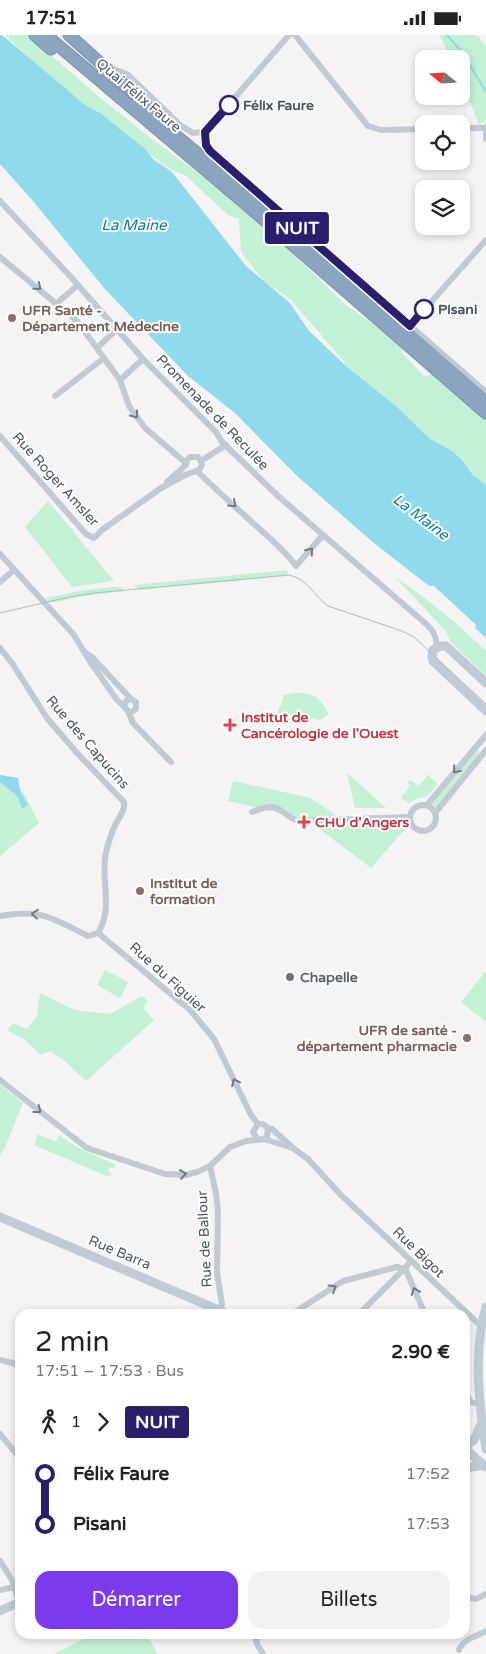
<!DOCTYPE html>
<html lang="fr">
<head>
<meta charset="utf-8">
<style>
	:root { --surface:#fff; --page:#f2f2f2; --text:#222; --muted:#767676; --accent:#7c3aed }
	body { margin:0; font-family:"Varela Round",sans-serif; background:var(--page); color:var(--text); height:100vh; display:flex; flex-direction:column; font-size:19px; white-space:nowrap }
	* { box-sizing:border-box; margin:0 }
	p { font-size:16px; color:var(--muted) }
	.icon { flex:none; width:28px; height:28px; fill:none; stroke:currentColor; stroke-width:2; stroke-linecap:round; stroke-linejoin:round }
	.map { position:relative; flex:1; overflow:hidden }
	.sheet { position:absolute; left:15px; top:1274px; width:455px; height:330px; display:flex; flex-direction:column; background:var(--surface); border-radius:15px; box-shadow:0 2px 8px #0003 }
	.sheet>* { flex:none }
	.badge { padding:0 10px; border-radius:4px; font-size:18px; line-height:32px }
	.needle { width:32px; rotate:288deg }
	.controls { position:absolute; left:415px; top:15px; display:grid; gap:10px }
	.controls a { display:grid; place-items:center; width:55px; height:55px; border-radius:10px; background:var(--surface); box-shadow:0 2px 8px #0003; font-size:25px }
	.map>.badge { position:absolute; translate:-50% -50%; box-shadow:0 0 0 2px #fff }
	.legs { display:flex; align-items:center; gap:8px; height:55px; padding:0 20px; font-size:16px }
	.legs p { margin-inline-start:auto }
	.overview { display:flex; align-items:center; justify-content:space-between; height:85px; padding:0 20px }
	h1 { font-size:28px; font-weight:600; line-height:38px }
	.primary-button { display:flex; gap:10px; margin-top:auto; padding:10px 20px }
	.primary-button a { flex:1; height:58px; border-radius:15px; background:var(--accent); color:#fff; font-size:20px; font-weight:600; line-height:58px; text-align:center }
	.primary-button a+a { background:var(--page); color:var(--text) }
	ul { padding:0 20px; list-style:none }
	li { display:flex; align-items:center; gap:18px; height:50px; font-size:19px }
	li i { display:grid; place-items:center; width:8px; height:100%; margin:0 6px; background:currentColor }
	li i::after { content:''; width:12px; height:12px; margin:-6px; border:4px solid; border-radius:50%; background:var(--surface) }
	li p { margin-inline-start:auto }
	li:first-child i { background:linear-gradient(#0000 50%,currentColor 0) }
	li:last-child i { background:linear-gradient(currentColor 50%,#0000 0) }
	.status { display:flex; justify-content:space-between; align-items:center; height:35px; padding:0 25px; background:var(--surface); direction:ltr }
	.status svg { height:14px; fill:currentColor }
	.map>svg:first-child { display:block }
	.green { fill:#c3f1d5 }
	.water { fill:#90daee }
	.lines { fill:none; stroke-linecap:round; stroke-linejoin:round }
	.stream { stroke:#90daee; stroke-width:2 }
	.highway-casing { stroke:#7690ad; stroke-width:13 }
	.street { stroke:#c1cad2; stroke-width:6 }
	.secondary { stroke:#c1cbd6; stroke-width:9 }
	.highway { stroke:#8ba5c1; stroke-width:11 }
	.tram { stroke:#b5b8bd; stroke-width:1 }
	.oneway { stroke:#6e7983 }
	.line-1-casing { stroke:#fff; stroke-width:11 }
	.line-1 { stroke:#291f6c; stroke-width:8 }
	.stop-1-dot { fill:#fff; stroke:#291f6c; stroke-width:2.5 }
	.education-dot { fill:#8d6e63; stroke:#fff; stroke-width:2 }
	.health-dot { fill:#e0444e; stroke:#fff; stroke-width:2 }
	.worship-dot { fill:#6b7280; stroke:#fff; stroke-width:2 }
	.labels { text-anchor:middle; stroke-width:4; stroke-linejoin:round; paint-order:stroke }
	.street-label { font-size:14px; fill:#4a5661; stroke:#fff }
	.stop-label { font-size:14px; font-weight:bold; fill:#4a5661; stroke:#fff; text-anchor:start }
	.education-label { font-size:14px; font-weight:bold; fill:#785e54; stroke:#fff; text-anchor:start }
	.health-label { font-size:14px; font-weight:bold; fill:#be3a42; stroke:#fff; text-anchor:start }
	.worship-label { font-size:14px; font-weight:bold; fill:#5b616d; stroke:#fff; text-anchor:start }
	.water-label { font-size:15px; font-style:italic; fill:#0c7c9b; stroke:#fff }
</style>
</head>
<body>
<div class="status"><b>17:51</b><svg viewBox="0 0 49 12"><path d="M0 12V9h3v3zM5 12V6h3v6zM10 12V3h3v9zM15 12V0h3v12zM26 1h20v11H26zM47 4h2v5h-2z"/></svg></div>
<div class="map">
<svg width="486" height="1619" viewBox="0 0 486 1619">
	<rect width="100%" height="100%" fill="#f5f3f3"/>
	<g class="green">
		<path d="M5,0h23l69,60 55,44 46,34 86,72 62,60 58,41 -3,6 24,25 8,-4 53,46v66l-14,-11 -10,-14 -10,-9 -23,-13 -33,-32 -50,-40 -4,-7 -52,-60 -26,-18 -23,-29 -2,-33 -11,-4 -42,-39 -18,-8 -106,-79z"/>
		<path d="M440,0h36l10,11v74l-7,5 -18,-46v-20h-11z"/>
		<path d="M48,466l66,80 -42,6 -47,-60z"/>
		<path d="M288,535l-1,6 -148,14 -5,-5z"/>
		<path d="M395,542c33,22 63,47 91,74v25l-36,-35 -4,-10z"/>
		<path d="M111,552h9l5,4 -41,5 -34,7 -4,-5 33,-7z"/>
		<path d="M296,658c21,0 22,4 33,21l-9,6 -27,-5 -2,7 -16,-2 9,-25z"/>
		<path d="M476,715l3,1v4l-42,50 -3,1 -2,-2z"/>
		<path d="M347,738l39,35h-31z"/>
		<path d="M0,740c21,3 30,32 39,48l-39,33z"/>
		<path d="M428,740l10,9 -12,13 -8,1 -9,5 -8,-5 9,-12 -3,-3 3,-3 9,6z"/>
		<path d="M233,746l78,17 38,27 52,-1 4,5 -34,39 -65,-49 -78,-18z"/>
		<path d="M105,935l23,12 -8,16 -23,-13z"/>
		<path d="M486,936v51l-25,-20z"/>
		<path d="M40,958l30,15 12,3 28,3 32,-18 6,5 -5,7 11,12 -68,61 -22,-21 -14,-9 -9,4 -17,-16 -17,-9 6,-7 14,6 10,-13z"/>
		<path d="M0,1050l23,18 -17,42 -6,11z"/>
		<path d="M38,1099l18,8 3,-7 18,12 39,18 -2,4 -4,-2 -2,4 4,2 -3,4 -75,-32z"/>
		<path d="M94,1599h52l12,20h-104z"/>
	</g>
	<g class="water">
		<path d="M0,0h2l83,70 15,8 45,36 8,10 19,13 74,94 44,37 19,28 37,35 50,40 33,32 23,13 10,9 10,14 14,11v153l-11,-10 1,-3 -42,-39h-5l-55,-43 -77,-67 -62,-63 -47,-37 -84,-88 -71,-87 -33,-37z"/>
		<path d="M0,740l18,3 2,13 8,14 -6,4 -4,-12 -18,-15z"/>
	</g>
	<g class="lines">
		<path class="stream" d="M447,0l15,17 24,40"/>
		<g class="highway-casing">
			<g id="highway">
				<path d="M35,0l16,14"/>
				<path d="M46,0l202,171 238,207"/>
				<path d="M69,0l78,70"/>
				<path d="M137,68l184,154 165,144"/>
			</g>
		</g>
		<g class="street">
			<path d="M295,0l73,91 13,4 43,-1"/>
			<path d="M113,34l14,5 53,51 13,8 12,-1"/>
			<path d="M486,92v12"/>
			<path d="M461,93h24"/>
			<path d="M205,97l1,13 4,6 276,241"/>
			<path d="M205,97l84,-97"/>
			<path d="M0,166l70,75 73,83 73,73 6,10 56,54 147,127c8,7 14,15 10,26"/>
			<path d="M0,222l77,64 43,59 9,26 16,22 41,35"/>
			<path d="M57,268l21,-18"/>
			<path d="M410,291l76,-86"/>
			<path d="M97,313l20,-19"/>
			<path d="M120,345l23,-21"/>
			<path d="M55,361l49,-38"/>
			<path d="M0,401l86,98 8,4 8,-8 59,-42 24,-13 14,-5 3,-5 -1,-4"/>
			<path d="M201,426l25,-16"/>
			<path d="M197,436c18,18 36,34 55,51 16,15 32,27 44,44l27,-31"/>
			<path d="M167,447l19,-17 1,-5 3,-3h8l3,4"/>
			<path d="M0,519l74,81 15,25 28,40 7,6"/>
			<path d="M0,547l14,-12"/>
			<path d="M0,613l12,15 35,55 30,35 47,49c2,9 -8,19 -11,28 -3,7 -5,15 -7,22 -6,26 8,56 -8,81"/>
			<path d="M86,618l6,4 39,42 5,3v7l-5,3 -3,-1 -4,-5 2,-5 5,-2"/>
			<path d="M128,676l5,12 38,39"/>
			<path d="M427,770l59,-70"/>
			<circle cx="423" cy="783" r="13"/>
			<path d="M252,777c31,-12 23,0 46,9l112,-4"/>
			<path d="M435,778l51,-63"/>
			<path d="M0,881c40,-8 54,3 88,20l10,-3"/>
			<path d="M0,1045l87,68 78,26 21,1 11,-3 13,-6 20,-19 16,-6 18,-2 3,-2 1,-9 -5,-4h-5l-7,-9 -37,-76 -23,-28 -93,-78"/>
			<path d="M268,1093l4,1 20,18"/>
			<path d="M257,1104l-4,-7 5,-8"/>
			<path d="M264,1104l29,9 15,11 33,36 140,131"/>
			<path d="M210,1131l6,28 2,17 -1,62 5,31 -2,7"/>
			<path d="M405,1233l20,46"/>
			<path d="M292,1279l51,-33 54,-14 7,2 7,-8"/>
			<path d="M359,1279l45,-45"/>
			<path d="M0,1325l20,5"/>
			<path d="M465,1358l6,9 10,3"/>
			<path d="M0,1399l20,24"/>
			<path d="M0,1526l12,19 7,22"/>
			<path d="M0,1555l14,-3"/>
			<path d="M465,1562l11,2 10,-5"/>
			<path d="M255,1599l2,10 6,10"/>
			<path d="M459,1615c3,-10 18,-14 27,-19"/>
		</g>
		<g class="secondary">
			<path d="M486,648l-40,-37h-6l-7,4 -1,7 1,4 53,50"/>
			<path d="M0,1182l228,97"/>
			<path d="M486,1272c-13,44 -7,98 0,142"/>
			<path d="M465,1412l9,-7 8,-18"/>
			<path d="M465,1414l21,18"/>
			<path d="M465,1433l21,-3"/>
			<path d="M0,1576l20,-9"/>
		</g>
		<use href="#highway" class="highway"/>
		<path class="tram" d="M0,578l69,-16 25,-4 195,-18c19,4 24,20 39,31l74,25 12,6 72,67"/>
	</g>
	<defs><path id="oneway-chevron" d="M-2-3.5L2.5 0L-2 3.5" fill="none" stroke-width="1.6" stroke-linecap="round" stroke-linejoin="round" transform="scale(1.25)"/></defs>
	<g class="oneway">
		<use href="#oneway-chevron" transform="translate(38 252) rotate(39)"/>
		<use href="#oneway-chevron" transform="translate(135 380) rotate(54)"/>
		<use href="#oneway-chevron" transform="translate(233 469) rotate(43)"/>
		<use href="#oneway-chevron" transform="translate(310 516) rotate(-51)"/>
		<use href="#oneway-chevron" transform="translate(456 735) rotate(130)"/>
		<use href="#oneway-chevron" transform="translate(35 879) rotate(-174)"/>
		<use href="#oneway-chevron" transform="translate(235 1047) rotate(-116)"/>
		<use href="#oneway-chevron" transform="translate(38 1075) rotate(37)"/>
		<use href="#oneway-chevron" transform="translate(183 1139) rotate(-8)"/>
		<use href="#oneway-chevron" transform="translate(333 1253) rotate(-32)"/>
		<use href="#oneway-chevron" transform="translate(415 1256) rotate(-111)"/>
	</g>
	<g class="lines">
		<g class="line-1-casing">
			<path id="line-1" d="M229,70l-24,27 1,13 4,6 200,175 14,-17"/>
		</g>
		<use href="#line-1" class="line-1"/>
	</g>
	<g class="stop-1-dot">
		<circle cx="229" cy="70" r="9"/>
		<circle cx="424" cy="274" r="9"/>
	</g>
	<g class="education-dot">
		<circle cx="12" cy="283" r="5"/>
		<circle cx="140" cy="856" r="5"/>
		<circle cx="467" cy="1003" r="5"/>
	</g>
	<g class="health-dot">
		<path d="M227.5 682.5h5v5h5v5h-5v5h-5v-5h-5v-5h5z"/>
		<path d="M301.5 779.5h5v5h5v5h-5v5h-5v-5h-5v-5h5z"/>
	</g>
	<circle class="worship-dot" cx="290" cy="942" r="5"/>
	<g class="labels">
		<g class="street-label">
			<text transform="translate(139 60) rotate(40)" y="5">Quai Félix Faure</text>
			<text transform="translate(213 377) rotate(46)" y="5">Promenade de Reculée</text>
			<text transform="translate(56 444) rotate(48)" y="5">Rue Roger Amsler</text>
			<text transform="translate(88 707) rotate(49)" y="5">Rue des Capucins</text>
			<text transform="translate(168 942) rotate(42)" y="5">Rue du Figuier</text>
			<text transform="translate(204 1204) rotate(-93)" y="5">Rue de Ballour</text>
			<text transform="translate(120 1217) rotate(23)" y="5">Rue Barra</text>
			<text transform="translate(419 1217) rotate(44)" y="5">Rue Bigot</text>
		</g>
		<g class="stop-label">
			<text x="243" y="75">Félix Faure</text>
			<text x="438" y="279">Pisani</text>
		</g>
		<g class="education-label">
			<text x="22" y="280">UFR Santé -<tspan x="22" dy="16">Département Médecine</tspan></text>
			<text x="150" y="853">Institut de<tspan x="150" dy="16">formation</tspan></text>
			<text x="457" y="1000" text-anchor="end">UFR de santé -<tspan x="457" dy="16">département pharmacie</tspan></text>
		</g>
		<g class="health-label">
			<text x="241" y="687">Institut de<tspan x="241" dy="16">Cancérologie de l'Ouest</tspan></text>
			<text x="315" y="792">CHU d'Angers</text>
		</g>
		<g class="worship-label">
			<text x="300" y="947">Chapelle</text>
		</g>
		<g class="water-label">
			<text x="134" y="195">La Maine</text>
			<text transform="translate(421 482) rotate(37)" y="5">La Maine</text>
		</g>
	</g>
</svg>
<div class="controls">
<a><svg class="needle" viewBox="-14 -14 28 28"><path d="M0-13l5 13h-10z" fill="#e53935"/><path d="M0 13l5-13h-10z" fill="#767676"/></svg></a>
<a><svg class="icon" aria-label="locate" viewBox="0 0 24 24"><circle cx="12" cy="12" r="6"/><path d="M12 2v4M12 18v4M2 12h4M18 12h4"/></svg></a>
<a><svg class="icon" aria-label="layers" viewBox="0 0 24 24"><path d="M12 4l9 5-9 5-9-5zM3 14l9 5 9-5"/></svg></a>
</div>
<b class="badge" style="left:297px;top:193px;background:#291f6c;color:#fff">NUIT</b>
<section class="sheet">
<div class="overview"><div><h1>2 min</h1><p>17:51 – 17:53 · Bus</p></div><b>2.90 €</b></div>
<div class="legs"><svg class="icon" aria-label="walk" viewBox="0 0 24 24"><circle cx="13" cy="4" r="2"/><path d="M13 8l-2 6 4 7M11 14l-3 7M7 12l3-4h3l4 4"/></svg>1<svg class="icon" aria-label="forward" viewBox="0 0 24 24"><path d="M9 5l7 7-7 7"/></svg><b class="badge" style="background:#291f6c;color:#fff">NUIT</b></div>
<ul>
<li><i style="color:#291f6c"></i><b>Félix Faure</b><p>17:52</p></li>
<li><i style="color:#291f6c"></i><b>Pisani</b><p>17:53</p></li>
</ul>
<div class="primary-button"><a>Démarrer</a><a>Billets</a></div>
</section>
</div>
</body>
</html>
